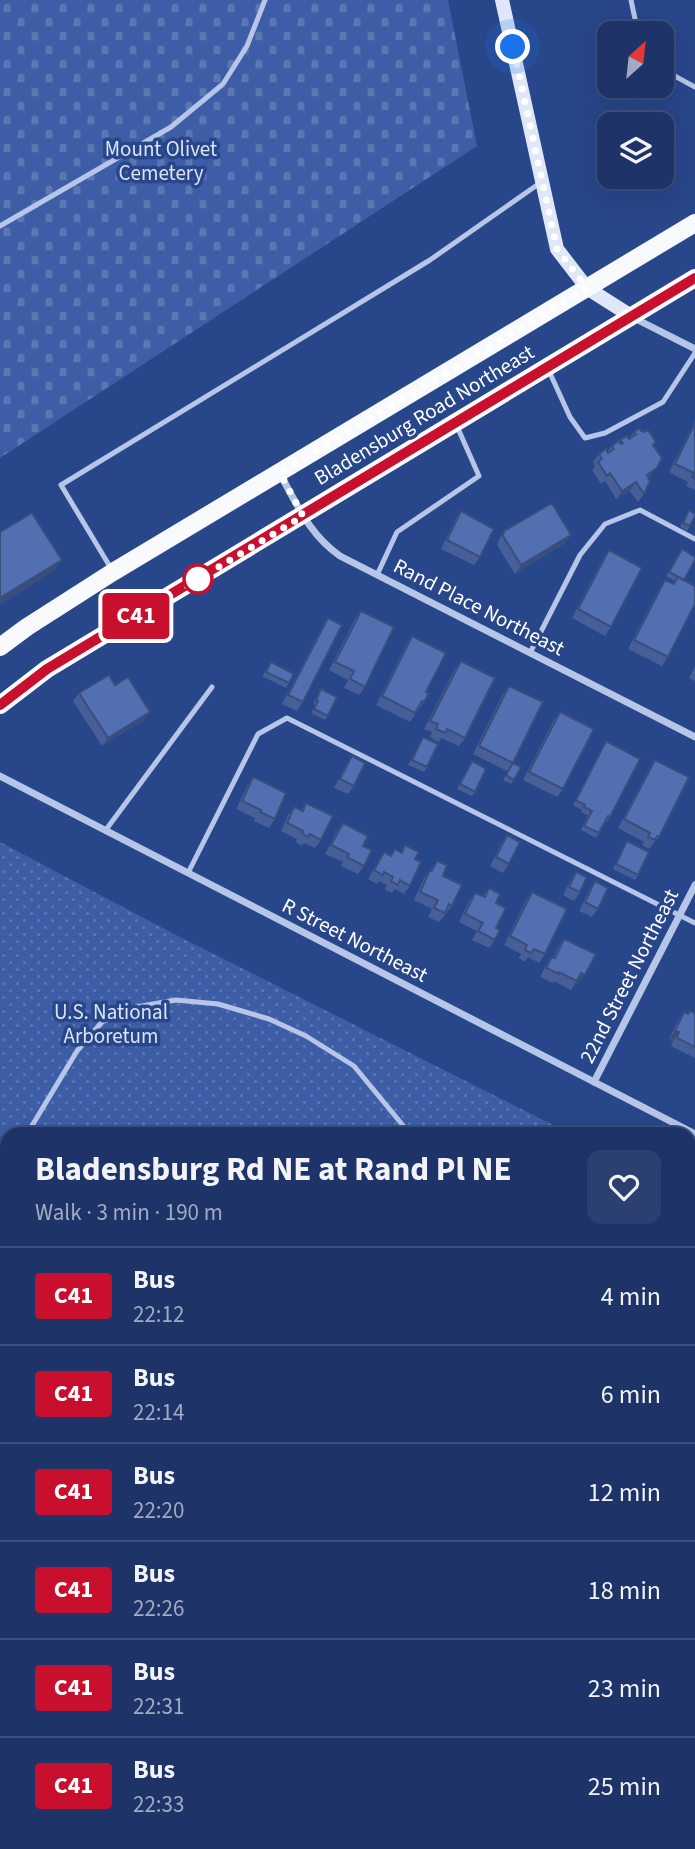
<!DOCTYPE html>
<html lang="en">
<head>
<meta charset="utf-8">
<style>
	:root { --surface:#1e3468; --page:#2b3f71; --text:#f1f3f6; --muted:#a1aac0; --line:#3c4f7c }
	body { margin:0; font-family:"Source Sans 3",sans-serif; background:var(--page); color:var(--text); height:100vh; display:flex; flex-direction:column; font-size:26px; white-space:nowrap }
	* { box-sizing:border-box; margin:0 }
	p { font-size:23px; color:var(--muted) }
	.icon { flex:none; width:38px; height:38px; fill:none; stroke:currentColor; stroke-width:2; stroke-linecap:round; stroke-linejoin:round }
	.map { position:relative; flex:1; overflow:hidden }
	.details { position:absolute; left:0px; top:1127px; width:696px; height:723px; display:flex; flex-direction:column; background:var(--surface); border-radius:21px 21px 0 0; box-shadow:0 7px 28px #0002,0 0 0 2px var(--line) }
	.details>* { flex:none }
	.badge { padding:0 14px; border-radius:5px; font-size:24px; line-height:46px }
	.needle { width:46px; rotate:27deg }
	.buttons { position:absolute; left:597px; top:21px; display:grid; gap:14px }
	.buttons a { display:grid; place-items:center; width:77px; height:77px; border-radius:14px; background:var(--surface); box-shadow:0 7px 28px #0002,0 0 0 2px var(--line); font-size:35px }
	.you { position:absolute; width:35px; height:35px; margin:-18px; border:5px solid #fff; border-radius:50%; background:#1a73e8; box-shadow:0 0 0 10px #1a73e833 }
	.map>.badge { position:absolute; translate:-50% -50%; box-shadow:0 0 0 4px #fff }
	.round { display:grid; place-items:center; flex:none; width:74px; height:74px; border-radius:14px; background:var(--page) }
	.overview { display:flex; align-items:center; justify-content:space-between; height:119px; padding:0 35px }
	h1 { font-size:33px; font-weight:700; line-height:52px }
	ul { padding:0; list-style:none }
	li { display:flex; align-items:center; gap:21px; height:98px; padding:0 35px; border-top:2px solid var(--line) }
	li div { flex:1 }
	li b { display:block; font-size:26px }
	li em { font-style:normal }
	li .badge { min-width:77px; font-weight:700; text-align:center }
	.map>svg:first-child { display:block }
	.cemetery { fill:url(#cemetery-stones) }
	.park { fill:url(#park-dots) }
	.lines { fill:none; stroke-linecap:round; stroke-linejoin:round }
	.lane { stroke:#b6c6e9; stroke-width:5 }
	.street { stroke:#b6c6e9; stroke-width:7 }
	.secondary { stroke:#e0e7f8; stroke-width:14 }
	.primary { stroke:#f9fafe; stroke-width:18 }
	.wall { fill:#465f98 }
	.shaded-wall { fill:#394e7c }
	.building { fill:#516fb1; stroke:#394e7c; stroke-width:2 }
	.line-casing { stroke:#fff; stroke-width:16 }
	.line { stroke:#c8102e; stroke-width:10 }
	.walk { stroke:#fff; stroke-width:7; stroke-dasharray:0 12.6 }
	.stop-dot { fill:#fff; stroke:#c8102e; stroke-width:3.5 }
	.labels { text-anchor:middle; stroke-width:7; stroke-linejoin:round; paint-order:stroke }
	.park-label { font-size:21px; fill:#dae3f7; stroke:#28468a }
	.street-label { font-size:21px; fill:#fff; stroke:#28468a }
</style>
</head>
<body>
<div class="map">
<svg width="695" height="1849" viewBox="0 0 695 1849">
	<defs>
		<pattern id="cemetery-stones" width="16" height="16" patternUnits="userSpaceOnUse" patternTransform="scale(1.75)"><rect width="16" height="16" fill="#3d5ea6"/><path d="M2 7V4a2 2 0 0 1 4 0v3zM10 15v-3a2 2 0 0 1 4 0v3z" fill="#5a76b3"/></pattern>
		<pattern id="park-dots" width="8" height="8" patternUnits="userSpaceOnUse" patternTransform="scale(1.75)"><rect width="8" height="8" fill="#3d5ea6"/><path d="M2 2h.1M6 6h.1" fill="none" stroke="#5a76b3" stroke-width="1.8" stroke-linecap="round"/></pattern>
	</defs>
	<rect width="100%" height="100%" fill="#28468a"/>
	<path class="cemetery" d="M0,0h448l29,146 -477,312z"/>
	<path class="park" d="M0,842l176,93 395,199h-564v709h683v-649l5,2v653h-695z"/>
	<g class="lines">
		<g class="lane">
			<path d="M631,0l7,33"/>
			<path d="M662,69l33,18"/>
			<path d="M0,226l171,-99 52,-43 24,-38 18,-46"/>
			<path d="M549,371l21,46 15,21 20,-5 58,-31 32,-49"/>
			<path d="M112,570l-51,-85 369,-225 110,-77"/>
			<path d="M377,575l20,-43 82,-56 -23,-52"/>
			<path d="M530,653l50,-98 25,-31 35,-14 55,29"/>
			<path d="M105,831l107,-144"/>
			<path d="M188,873l70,-139 29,-16 408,205"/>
			<path d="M27,1134l50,-83 25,-29 34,-15 40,-7 42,4 51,15 37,17 48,30 56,68"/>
			<path d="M0,1177l7,-11"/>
			<path d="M690,1485l5,7"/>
			<path d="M547,1849l2,-6"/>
		</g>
		<g class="street">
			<path d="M634,318l61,31"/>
			<path d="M280,474c18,32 29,60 60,82l355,181"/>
			<path d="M0,776l695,358"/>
			<path d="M594,1082l101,-197"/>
			<path d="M0,1507l7,-2"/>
			<path d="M690,1555l5,1"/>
		</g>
		<path class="secondary" d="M502,0l55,249 30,39 44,28"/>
		<g class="primary">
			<path d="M0,647l27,-20 86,-55 582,-349"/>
			<path d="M0,705l47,-36 648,-391"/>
		</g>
	</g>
	<g class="wall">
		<path d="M695,421v69l-9,-4 2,-4 -19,-10z"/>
		<path d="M641,431l15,11 -2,4 3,22 -8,10 -5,16 -6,8 -8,-11 -14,8 -11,-18 -4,3 -9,-14 3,-4 -2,-4 6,-8 8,-2 5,-6 8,-6 9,-2 5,-6z"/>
		<path d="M689,510l1,16 -3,5 -7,-4z"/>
		<path d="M461,511l19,46 -6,8 -33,-16 14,-29z"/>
		<path d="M504,531l67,4 -6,8 -50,31 -18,-29 2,-5z"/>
		<path d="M682,549l2,31 -16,77 -6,9 -34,-17 31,-60 6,-9 8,4 2,-3 -9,-5z"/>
		<path d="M609,550l2,77 -6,9 -33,-18 31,-59z"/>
		<path d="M361,611l4,76 -6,8 -15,-7 4,-8 -19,-10 26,-51z"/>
		<path d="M328,618l-25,84 -6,9 -15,-7 40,-77z"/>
		<path d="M412,636l14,56 -2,10 -14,20 -34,-17 30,-60z"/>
		<path d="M461,661l4,77 -6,8 -18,-8 -2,4 -9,-5 2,-5 -8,-3 31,-60z"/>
		<path d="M271,662l18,21 -3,5 -24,-12z"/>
		<path d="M695,666v15l-6,-3z"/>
		<path d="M115,685l29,35 -42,26 -29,-45 6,-8z"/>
		<path d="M509,686l5,94 -3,4 -8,-4 6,-11 -2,2 -34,-17 30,-60z"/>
		<path d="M321,689l7,27 -3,4 -14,-7 4,-8 -2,-1z"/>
		<path d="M560,712l3,77 -6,8 -34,-17 31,-60z"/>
		<path d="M423,737l4,30 -3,5 -16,-7z"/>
		<path d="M606,741l4,76 -3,5 -1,-1 -10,17 -15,-8 7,-15 -7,-3 1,-2 -9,-5z"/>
		<path d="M352,756l2,30 -6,8 -14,-6 12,-23z"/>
		<path d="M655,760l4,77 -10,12 -7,-4 2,-3 -26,-14 31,-59z"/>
		<path d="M472,761l3,31 -3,4 -15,-7z"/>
		<path d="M253,777l22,42 -6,9 -15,-7 1,-3 -19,-9 11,-23z"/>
		<path d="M306,803l15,37 -6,8 -11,-5 -2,3 -6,-4 1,-3 -16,-8 7,-16 6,-8 7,3z"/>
		<path d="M343,823l20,23 1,20 -6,8 -17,-8 2,-4 -18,-8 12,-23z"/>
		<path d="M507,835l2,29 -6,9 -13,-7 11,-22z"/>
		<path d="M627,841l11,34 -3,5 -22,-11z"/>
		<path d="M405,845l10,14 -5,27 -6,8 -9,-5 -3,4 -7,-3 2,-5 -8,-4 -2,3 -9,-5 10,-18 6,-9 6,4 5,-7 6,3z"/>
		<path d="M437,861l15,45 -13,16 -11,-5 4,-8 -18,-9 10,-22z"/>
		<path d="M576,872l4,20 -6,9 -11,-6 7,-14z"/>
		<path d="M595,881l3,28 -6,8 -13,-6 10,-21z"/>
		<path d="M489,888l7,15v25l-1,12 -6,8 -17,-8 5,-9 -18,-9 10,-21 6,-8 8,3z"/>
		<path d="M532,892l13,62 -6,9 -11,-6 -3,5 -6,-4 2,-4 -17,-9 22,-45z"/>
		<path d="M564,939l15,45 -3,-2 -5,8 -17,-9 -1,2 -13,-6 6,-12 6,-8 1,1 5,-11z"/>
		<path d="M695,1010v48l-24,-12 2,-5 -4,-2 9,-18 6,-9 4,2 6,-1z"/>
	</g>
	<g class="shaded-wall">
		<path d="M657,468l-6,9 -10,7 6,-9z"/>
		<path d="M636,482l-6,9 -14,8 6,-8z"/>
		<path d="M571,535l-6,8 -50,31 6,-9z"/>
		<path d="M62,560l-9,12 -53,33v-7z"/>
		<path d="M150,712l-6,8 -42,26 6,-8z"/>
		<path d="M581,973l4,2 -6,9 -3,-2z"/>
		<path d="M675,1031l4,1 -6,9 -4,-2z"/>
	</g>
	<g class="building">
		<path d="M695,423v56l-3,-2 2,-4 -19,-9z"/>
		<path d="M639,428l2,3 2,-1 1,2 4,-2 8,12 -3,3 9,13 -5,10 -10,7 3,6 -6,13 -8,-12 -14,9 -12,-18 -3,3 -9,-14 4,-3 -3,-5 7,-5 2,4 6,-4 -2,-3 6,-5 3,3 2,-1 -3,-3 7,-4 2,3 7,-5 -2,-2z"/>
		<path d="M552,503l19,32 -50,30 -18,-29 1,-5z"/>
		<path d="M689,510l6,4v2l-5,10 -7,-3z"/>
		<path d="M461,511l33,18 -14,28 -33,-17z"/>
		<path d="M32,513l30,47 -62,38v-66z"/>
		<path d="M682,549l13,8v3l-11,20 -15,-8z"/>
		<path d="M609,550l33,18 -31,59 -33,-18z"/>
		<path d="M678,577l17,9v18l-27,53 -34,-17 31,-60 9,4z"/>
		<path d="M361,611l33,16 -29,60 -15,-8 4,-8 -19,-9z"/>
		<path d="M328,618l14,7 -39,77 -15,-7z"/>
		<path d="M412,636l34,17 -20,39 3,1 -5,9 -2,-1 -7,12 -33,-17z"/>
		<path d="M461,661l34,17 -30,60 -18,-9 -2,4 -9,-4 2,-5 -8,-3z"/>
		<path d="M271,662l23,12 -5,9 -23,-11z"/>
		<path d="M109,675l6,10 13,-8 22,35 -42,26 -29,-45z"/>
		<path d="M509,686l34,16 -30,61 -34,-17z"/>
		<path d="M321,689l16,8 -9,19 -14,-7 4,-8 -2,-1z"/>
		<path d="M560,712l34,17 -31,60 -34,-17z"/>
		<path d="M423,737l15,7 -11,23 -15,-7z"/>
		<path d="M606,741l34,18 -30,58 -2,-1 -9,17 -15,-7 8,-15 -8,-4 1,-2 -9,-5z"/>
		<path d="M352,756l13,7 -11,23 -14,-7z"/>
		<path d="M655,760l34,17 -30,60 -2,-1 -2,4 -7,-3 2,-4 -26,-14z"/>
		<path d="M472,761l14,8 -11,23 -15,-8z"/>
		<path d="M513,763l8,4 -7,13 -8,-5z"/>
		<path d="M253,777l33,16 -11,26 -15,-7 1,-2 -19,-9z"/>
		<path d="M306,803l27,13 -12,24 -11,-6 -2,3 -6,-4 1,-2 -16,-8 7,-16 9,4z"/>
		<path d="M343,823l25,13 -5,10 9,4 -8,16 -17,-9 2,-3 -18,-9z"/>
		<path d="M507,835l13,7 -11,22 -13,-7z"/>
		<path d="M627,841l22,11 -11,23 -22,-11z"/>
		<path d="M405,845l14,7 -4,7 6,3 -11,24 -10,-6 -2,5 -7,-4 2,-4 -9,-5 -1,3 -9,-5 10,-18 7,4 4,-7 7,4z"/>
		<path d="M437,861l10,4 -4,11 19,9 -10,21 -3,-2 -4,9 -11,-5 4,-8 -18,-8 10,-22 2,1z"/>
		<path d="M576,872l11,5 -7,15 -11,-5z"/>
		<path d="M595,881l13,7 -10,21 -13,-7z"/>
		<path d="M489,888l11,6 -4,9 10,5 -10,20 4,2 -5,10 -17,-9 5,-8 -18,-9 10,-21 10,4z"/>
		<path d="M532,892l35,17 -22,45 -11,-5 -3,4 -6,-3 2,-5 -17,-9z"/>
		<path d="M564,939l32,15 -11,21 -4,-2 -4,8 -18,-9v2l-13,-6 6,-11 3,1z"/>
		<path d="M690,1011l5,2v34l-18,-9 2,-6 -4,-1 9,-19 4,2z"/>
	</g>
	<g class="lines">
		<g class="line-casing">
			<path id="line" d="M0,705l47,-36 648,-391"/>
		</g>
		<use href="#line" class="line"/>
		<path class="walk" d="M198,579l-11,7 116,-70 -23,-43 307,-185 -30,-39 -44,-202"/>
	</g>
	<circle class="stop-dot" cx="198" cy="579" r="14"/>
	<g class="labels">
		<g class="park-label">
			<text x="161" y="156">Mount Olivet<tspan x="161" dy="24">Cemetery</tspan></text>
			<text x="111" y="1019">U.S. National<tspan x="111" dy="24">Arboretum</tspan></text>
		</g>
		<g class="street-label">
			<text transform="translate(424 415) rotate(-31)" y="7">Bladensburg Road Northeast</text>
			<text transform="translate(479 607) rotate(27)" y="7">Rand Place Northeast</text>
			<text transform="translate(355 940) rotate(27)" y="7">R Street Northeast</text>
			<text transform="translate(629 976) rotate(-63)" y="7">22nd Street Northeast</text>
		</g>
	</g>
</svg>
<div class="buttons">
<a><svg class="needle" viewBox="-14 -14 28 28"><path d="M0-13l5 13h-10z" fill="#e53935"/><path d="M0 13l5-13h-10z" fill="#a1aac0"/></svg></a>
<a><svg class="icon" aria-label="layers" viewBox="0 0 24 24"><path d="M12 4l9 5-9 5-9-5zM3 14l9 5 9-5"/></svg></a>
</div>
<div class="you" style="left:513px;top:47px"></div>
<b class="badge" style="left:136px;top:616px;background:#c8102e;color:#fff">C41</b>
<section class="details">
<div class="overview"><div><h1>Bladensburg Rd NE at Rand Pl NE</h1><p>Walk · 3 min · 190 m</p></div><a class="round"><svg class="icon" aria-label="heart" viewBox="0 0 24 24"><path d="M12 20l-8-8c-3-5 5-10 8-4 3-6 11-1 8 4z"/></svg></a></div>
<ul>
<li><span class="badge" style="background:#c8102e;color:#fff">C41</span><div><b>Bus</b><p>22:12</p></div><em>4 min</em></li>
<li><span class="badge" style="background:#c8102e;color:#fff">C41</span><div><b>Bus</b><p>22:14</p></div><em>6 min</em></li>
<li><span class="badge" style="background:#c8102e;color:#fff">C41</span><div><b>Bus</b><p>22:20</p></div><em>12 min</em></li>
<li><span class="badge" style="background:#c8102e;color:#fff">C41</span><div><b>Bus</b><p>22:26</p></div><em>18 min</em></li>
<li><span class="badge" style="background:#c8102e;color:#fff">C41</span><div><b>Bus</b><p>22:31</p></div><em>23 min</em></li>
<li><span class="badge" style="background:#c8102e;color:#fff">C41</span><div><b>Bus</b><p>22:33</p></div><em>25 min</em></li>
</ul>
</section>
</div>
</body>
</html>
